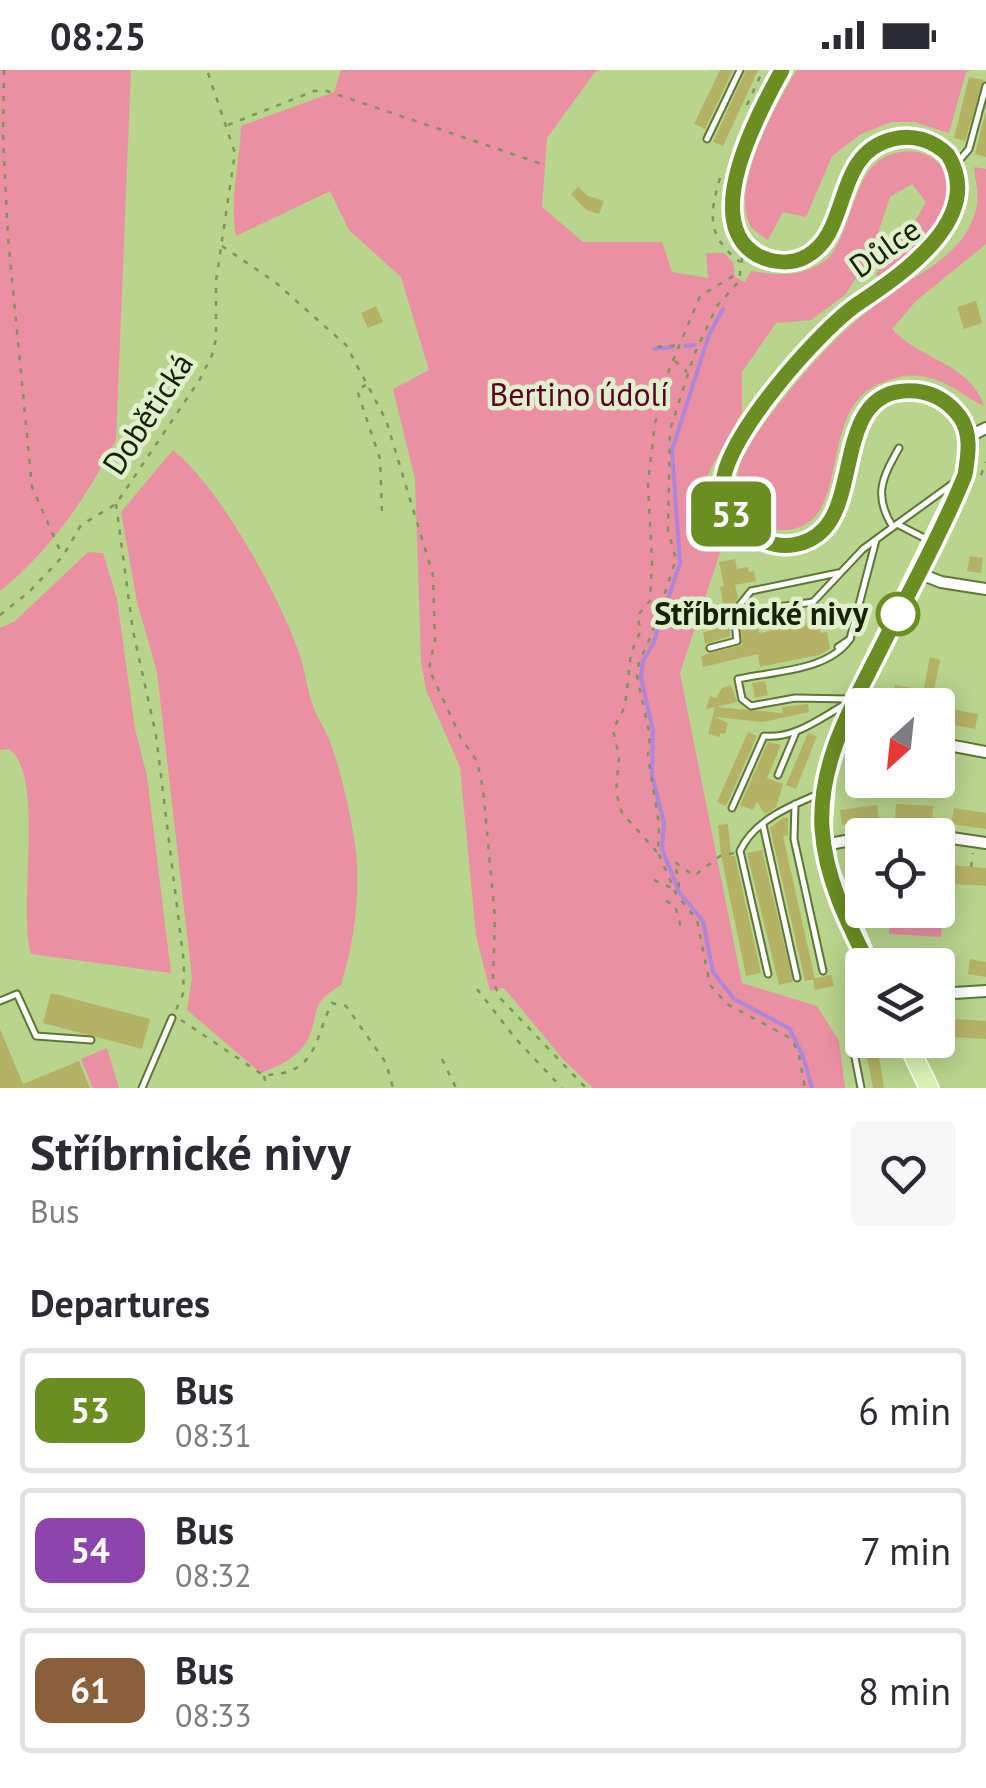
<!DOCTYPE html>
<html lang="en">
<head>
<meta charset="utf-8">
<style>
	:root { --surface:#fff; --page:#f7f7f7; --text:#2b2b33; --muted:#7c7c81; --line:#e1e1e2 }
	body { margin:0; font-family:"PT Sans",sans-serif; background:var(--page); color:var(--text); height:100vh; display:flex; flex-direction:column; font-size:38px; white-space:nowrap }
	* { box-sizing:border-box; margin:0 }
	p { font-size:32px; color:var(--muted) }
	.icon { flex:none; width:55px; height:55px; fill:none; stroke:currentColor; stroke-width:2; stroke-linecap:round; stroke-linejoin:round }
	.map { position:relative; height:1018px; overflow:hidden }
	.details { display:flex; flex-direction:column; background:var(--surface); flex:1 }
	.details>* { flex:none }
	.badge { padding:0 20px; border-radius:15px; font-size:35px; line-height:65px }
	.needle { width:65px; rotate:207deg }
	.fabs { position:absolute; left:845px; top:618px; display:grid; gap:20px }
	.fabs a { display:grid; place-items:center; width:110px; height:110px; border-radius:10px; background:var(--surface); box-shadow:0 5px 25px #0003; font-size:50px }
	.map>.badge { position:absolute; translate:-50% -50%; box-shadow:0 0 0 5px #fff }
	h2 { padding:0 30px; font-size:38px; line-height:90px }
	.round { display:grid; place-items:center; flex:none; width:105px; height:105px; border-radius:10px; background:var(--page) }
	.head { display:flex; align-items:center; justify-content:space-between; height:170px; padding:0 30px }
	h1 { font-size:48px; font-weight:800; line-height:75px }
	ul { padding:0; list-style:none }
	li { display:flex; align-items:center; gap:30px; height:125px; margin:0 20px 15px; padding:0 10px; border:5px solid var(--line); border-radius:10px }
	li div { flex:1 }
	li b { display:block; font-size:38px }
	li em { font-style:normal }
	li .badge { min-width:110px; font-weight:700; text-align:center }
	.status { display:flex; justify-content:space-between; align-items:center; height:70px; padding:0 50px; background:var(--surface); direction:ltr }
	.status svg { height:28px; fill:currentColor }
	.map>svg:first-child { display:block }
	.green { fill:#eb90a3 }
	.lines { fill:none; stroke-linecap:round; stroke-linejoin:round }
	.stream { stroke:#af86d9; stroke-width:4 }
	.building { fill:#b5b266 }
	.service-casing { stroke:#5e7734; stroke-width:9 }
	.minor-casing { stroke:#5e7734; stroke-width:14 }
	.primary-casing { stroke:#fff; stroke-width:21 }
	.path { stroke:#7e945c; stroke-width:2.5; stroke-dasharray:5 8; stroke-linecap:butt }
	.service { stroke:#fff; stroke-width:5 }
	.minor { stroke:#fff; stroke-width:10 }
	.primary { stroke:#daf1b5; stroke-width:18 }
	.line-casing { stroke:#fff; stroke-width:22 }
	.line { stroke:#6b8e23; stroke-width:15 }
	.stop-dot { fill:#fff; stroke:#6b8e23; stroke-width:5 }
	.labels { text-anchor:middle; stroke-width:9; stroke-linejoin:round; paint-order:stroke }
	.street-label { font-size:32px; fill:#172105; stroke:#e0efcc }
	.park-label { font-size:32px; fill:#5c0024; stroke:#e0efcc }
	.stop-label { font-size:32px; font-weight:bold; fill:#172105; stroke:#e0efcc; text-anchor:end }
</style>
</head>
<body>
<div class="status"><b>08:25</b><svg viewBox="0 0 49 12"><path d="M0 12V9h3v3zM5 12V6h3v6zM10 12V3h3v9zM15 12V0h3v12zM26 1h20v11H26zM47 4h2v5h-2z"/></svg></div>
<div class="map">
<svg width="986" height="1018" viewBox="0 0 986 1018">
	<rect width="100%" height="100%" fill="#b8d48d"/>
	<g class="green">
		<path d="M0,0h131l-15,370c-30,58 -65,110 -116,151z"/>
		<path d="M341,0h262l-8,2 -48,66 -5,69 41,35h79l10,30 36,6 -2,-25h18l9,9 2,15 10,5 6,-11c29,4 49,7 74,-10 21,-15 28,-77 49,-96 21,-20 57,-19 73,9 4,8 4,22 5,31l-38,48 -36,23 -2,-2 41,-56 9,-16 -14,-18 -22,13 -20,60 -25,38 -34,25 -35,3 -34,49v40l-34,62 -1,28 19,33 -46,138 62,310 75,23 22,35 6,47h-252l-30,-29 -59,-71 -14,3 -14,-55 -16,-169 -34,-77 -5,-29 -6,-182 -22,-90 36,-19 -28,-93 -52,-47 -19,-39 -94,45c-7,-38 4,-72 5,-110l93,-34z"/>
		<path d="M797,0h174l-5,2 -17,61 -35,-11h-23l-30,12 -29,22 -26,61 -23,-5 -15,28c-7,-5 -14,-9 -18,-15 -20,-38 26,-122 47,-155z"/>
		<path d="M974,97l12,2v75l-70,57 -24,28c28,31 78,34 92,77 -18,-8 -35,-24 -54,-28 -20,-5 -32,-2 -51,6 -65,28 -23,144 -96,146 -14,1 -31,-8 -38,-21 -6,-11 -8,-23 -7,-37 4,-32 89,-128 116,-149 12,-10 23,-20 36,-29 35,-25 78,-42 87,-89 2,-12 -2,-26 -3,-38z"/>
		<path d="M173,380c46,36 105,144 125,200 7,19 9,40 16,59 4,10 10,18 14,28 12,28 28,97 29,127 2,42 -4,81 -16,121 -33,20 -20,25 -33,54 -9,18 -29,27 -47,34l-74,-63 5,-32 -35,-306 -20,-70 -16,-90z"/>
		<path d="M88,482l15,1 14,46 18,130 12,47 24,197 -140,-19c-14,-47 15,-179 -22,-205l-9,1v-122l15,-7z"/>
		<path d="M943,839l-2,28 -52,-3 2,-24z"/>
		<path d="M107,978l12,40h-26l-12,-29z"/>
	</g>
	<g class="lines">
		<g class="stream">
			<path d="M723,239l-14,26 -37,115 8,113 -27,81 -10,17 -2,16 12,54 -1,44 12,48 -2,26 17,43 24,29 10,51 21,27 55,29 14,28 9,32"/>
			<path d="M685,276l10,-1"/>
			<path d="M654,279l19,-2"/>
		</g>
	</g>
	<g class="building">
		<path d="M720,0h13l-28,59 -11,-5z"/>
		<path d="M746,0h12l-35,76 -10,-4z"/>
		<path d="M969,7l15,3 -19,61 -11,-3z"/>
		<path d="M986,40v47l-11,-3z"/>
		<path d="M578,117l10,9 16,5 -5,13 -13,-4 -15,-16z"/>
		<path d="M976,231l6,22 -18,6 -7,-22z"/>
		<path d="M376,236l7,16 -15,6 -7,-15z"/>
		<path d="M970,486l13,2 -2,15 -14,-2z"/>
		<path d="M735,489l2,10 11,-2 1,5 5,-1 2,10 -21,4 3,13 -10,15 2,23 -25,8 -2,-12 14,-3 -2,-25 8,-1 -3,-16 4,-1 -5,-24z"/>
		<path d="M753,529l6,34 60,-12 2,12 6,-1 3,17 -11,6 -59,12 -2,-13 -55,13 -2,-10 6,-3 35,-9 -2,-31z"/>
		<path d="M930,587l10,3 -6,30 -10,-2z"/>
		<path d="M765,611l3,14 -13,3 -3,-15z"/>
		<path d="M731,615l6,17 -21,5 67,6 -1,-6 26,-3 1,8 -46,10 -48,-5 13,6 -3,11 -5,-1v4l-12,-3 7,-27 -9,2 4,-13 6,2 6,-10z"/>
		<path d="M895,615l28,5 -2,15 -29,-4z"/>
		<path d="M941,637l37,7 -3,15 -37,-7z"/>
		<path d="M748,662l9,4 -31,70 -9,-4z"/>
		<path d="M808,663l9,3 -21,53 -10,-4z"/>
		<path d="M768,672l13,3 -14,33 16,6 -7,23 -11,7 -8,-12 -4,8 -13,-5z"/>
		<path d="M896,734l37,2 -1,16 -37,-2z"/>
		<path d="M877,735l2,15 -37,5 -2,-15z"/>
		<path d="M954,738l32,5v16l-35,-5z"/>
		<path d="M783,748h5v17l-5,1 32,143 -10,2 -35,-153z"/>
		<path d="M728,754l3,32h4l26,117 -15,3 -25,-121 -3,-30z"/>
		<path d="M762,780l31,132 -14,3 -32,-132z"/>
		<path d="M938,794l48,4v18l-48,-3z"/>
		<path d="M970,889l16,3v15l-18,-3z"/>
		<path d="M831,905l3,11 -19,4 -2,-11z"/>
		<path d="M51,923l99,26 -8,30 -99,-26z"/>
		<path d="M938,948l48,3v18l-48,-3z"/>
		<path d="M0,959l23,55 56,-23 11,27h-90z"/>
		<path d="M877,982l3,10 4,26h-11l-4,-21 -3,-13z"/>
	</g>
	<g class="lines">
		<g class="service-casing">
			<g id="service">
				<path d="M707,69l33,-69"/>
				<path d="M956,94l13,-15 17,-63"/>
				<path d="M897,454l58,-42"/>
				<path d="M893,457c-20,-31 -11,-49 6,-79"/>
				<path d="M765,539l48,-7 50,-53 34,-25 29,15"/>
				<path d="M850,569c-22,32 -75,32 -112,40l4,20 9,7 44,-8 56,1"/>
				<path d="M838,577l12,-8 26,-99"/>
				<path d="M710,578l27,-7 -3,-29 17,-21 87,-18"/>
				<path d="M778,705l18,-43"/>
				<path d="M795,734l-1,35 29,132"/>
				<path d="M732,738l32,-72c30,3 55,-17 80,-31"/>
				<path d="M763,755l34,153"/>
				<path d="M857,880l-5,92 9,46"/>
				<path d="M768,904l-28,-123c14,-31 52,-46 81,-58"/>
				<path d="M0,931l17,-7 19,42 55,4"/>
				<path d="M142,1018l30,-70"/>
			</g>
		</g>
		<g class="minor-casing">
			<g id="minor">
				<path d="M968,367l18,-9"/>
				<path d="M918,503l23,9 45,7"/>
				<path d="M842,656l20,2"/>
				<path d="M938,673l48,9"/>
				<path d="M880,765h32"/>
				<path d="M938,766l48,7"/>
				<path d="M824,775l38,-7"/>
				<path d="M938,924l48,-3"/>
			</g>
		</g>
		<g class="primary-casing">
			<g id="primary">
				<path d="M782,0c-23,42 -83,150 -25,184 15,9 35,11 50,2 45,-25 25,-102 86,-117 20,-5 40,1 55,16 38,64 -46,119 -89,148 -38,25 -139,139 -136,186 2,22 19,43 39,51 21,10 46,6 62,-11 37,-39 12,-145 92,-138 18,2 33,11 44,26 12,17 8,39 5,58l-123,251 -16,52 -4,51 6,38 41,98"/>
				<path d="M906,970l23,48"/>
			</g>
		</g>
		<g class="path">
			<path d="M4,0l-1,66 5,102 24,249 30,68"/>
			<path d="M747,35l16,-35"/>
			<path d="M228,55l86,-34h13l215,73"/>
			<path d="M720,108c-11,38 -13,58 20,84"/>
			<path d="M222,176l53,36 71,63 40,75 47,155 2,65 -6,29 32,69 16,23 6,28 12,129 -2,64 8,17 85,89"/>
			<path d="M742,188l-3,23 -22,25 -23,49 -24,75 -2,101 8,28 -25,77 -12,26 -2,14 13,60 -2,20 11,68 -1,28 18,42 21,26 13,65 17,19 65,35 7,16 6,33"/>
			<path d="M657,277l22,-2"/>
			<path d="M675,291l12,11"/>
			<path d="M366,315l-9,5 23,69 2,54"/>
			<path d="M981,405l5,-13"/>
			<path d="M116,434l17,127 23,104 28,229 -1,30 -7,16"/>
			<path d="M0,545l29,-23 34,-36 18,-31 35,-21 84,-125 12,-24 4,-16v-58l19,-128 -28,-83"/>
			<path d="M657,782l-35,-39 -6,-21 3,-36 -6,-26 12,-24 6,-53 10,-23 -4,-14 13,-15 2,-37 -4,-81 7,-60 14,-53 31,-74 38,-23"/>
			<path d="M942,795l2,-17"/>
			<path d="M971,797l2,-14"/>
			<path d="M654,810l18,8 7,-2 -4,-24 19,14 26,-20 14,-3"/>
			<path d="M666,831l9,4 7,27"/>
			<path d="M881,883l6,12"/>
			<path d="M477,919l38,49 47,50"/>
			<path d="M181,950l82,55c55,0 50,-34 69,-72l14,3 40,57 7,25"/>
			<path d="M442,989l14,29"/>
			<path d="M264,1006l3,12"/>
		</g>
		<use href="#service" class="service"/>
		<use href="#minor" class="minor"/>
		<use href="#primary" class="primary"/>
	</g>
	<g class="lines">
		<g class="line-casing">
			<path id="line" d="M782,0c-23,42 -83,151 -25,185 15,8 35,10 50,1 45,-25 25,-102 86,-117 20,-5 40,1 55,16 38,63 -46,119 -89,148 -38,25 -139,139 -136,185 2,23 19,44 39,52 21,10 46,6 62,-11 36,-38 12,-145 92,-138 18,2 33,11 44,26 12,17 8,39 5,58 -22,55 -51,107 -77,159 -30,62 -70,123 -66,194 3,49 25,94 47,137"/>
		</g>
		<use href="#line" class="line"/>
	</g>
	<circle class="stop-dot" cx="898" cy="544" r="20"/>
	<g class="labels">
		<g class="street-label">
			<text transform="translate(885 178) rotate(-35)" y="11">Důlce</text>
			<text transform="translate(148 344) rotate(-57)" y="11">Dobětická</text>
		</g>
		<g class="park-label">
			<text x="579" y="336">Bertino údolí</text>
		</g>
		<g class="stop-label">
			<text x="868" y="555">Stříbrnické nivy</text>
		</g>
	</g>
</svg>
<div class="fabs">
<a><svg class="needle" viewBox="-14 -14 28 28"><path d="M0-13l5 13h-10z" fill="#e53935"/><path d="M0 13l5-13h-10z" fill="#7c7c81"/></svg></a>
<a><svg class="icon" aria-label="locate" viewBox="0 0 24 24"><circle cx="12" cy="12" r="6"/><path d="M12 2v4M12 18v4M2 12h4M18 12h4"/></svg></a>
<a><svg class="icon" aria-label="layers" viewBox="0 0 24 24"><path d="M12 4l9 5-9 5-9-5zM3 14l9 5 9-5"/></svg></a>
</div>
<b class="badge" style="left:731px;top:444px;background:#6b8e23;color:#fff">53</b>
</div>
<section class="details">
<div class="head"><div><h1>Stříbrnické nivy</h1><p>Bus</p></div><a class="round"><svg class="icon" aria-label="heart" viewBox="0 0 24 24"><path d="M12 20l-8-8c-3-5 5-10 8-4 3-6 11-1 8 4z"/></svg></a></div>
<h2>Departures</h2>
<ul>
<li><span class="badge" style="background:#6b8e23;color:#fff">53</span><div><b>Bus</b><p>08:31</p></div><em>6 min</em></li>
<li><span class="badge" style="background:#8e44ad;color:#fff">54</span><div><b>Bus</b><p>08:32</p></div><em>7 min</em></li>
<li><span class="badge" style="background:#8b5e3c;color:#fff">61</span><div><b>Bus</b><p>08:33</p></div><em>8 min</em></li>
</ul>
</section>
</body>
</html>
